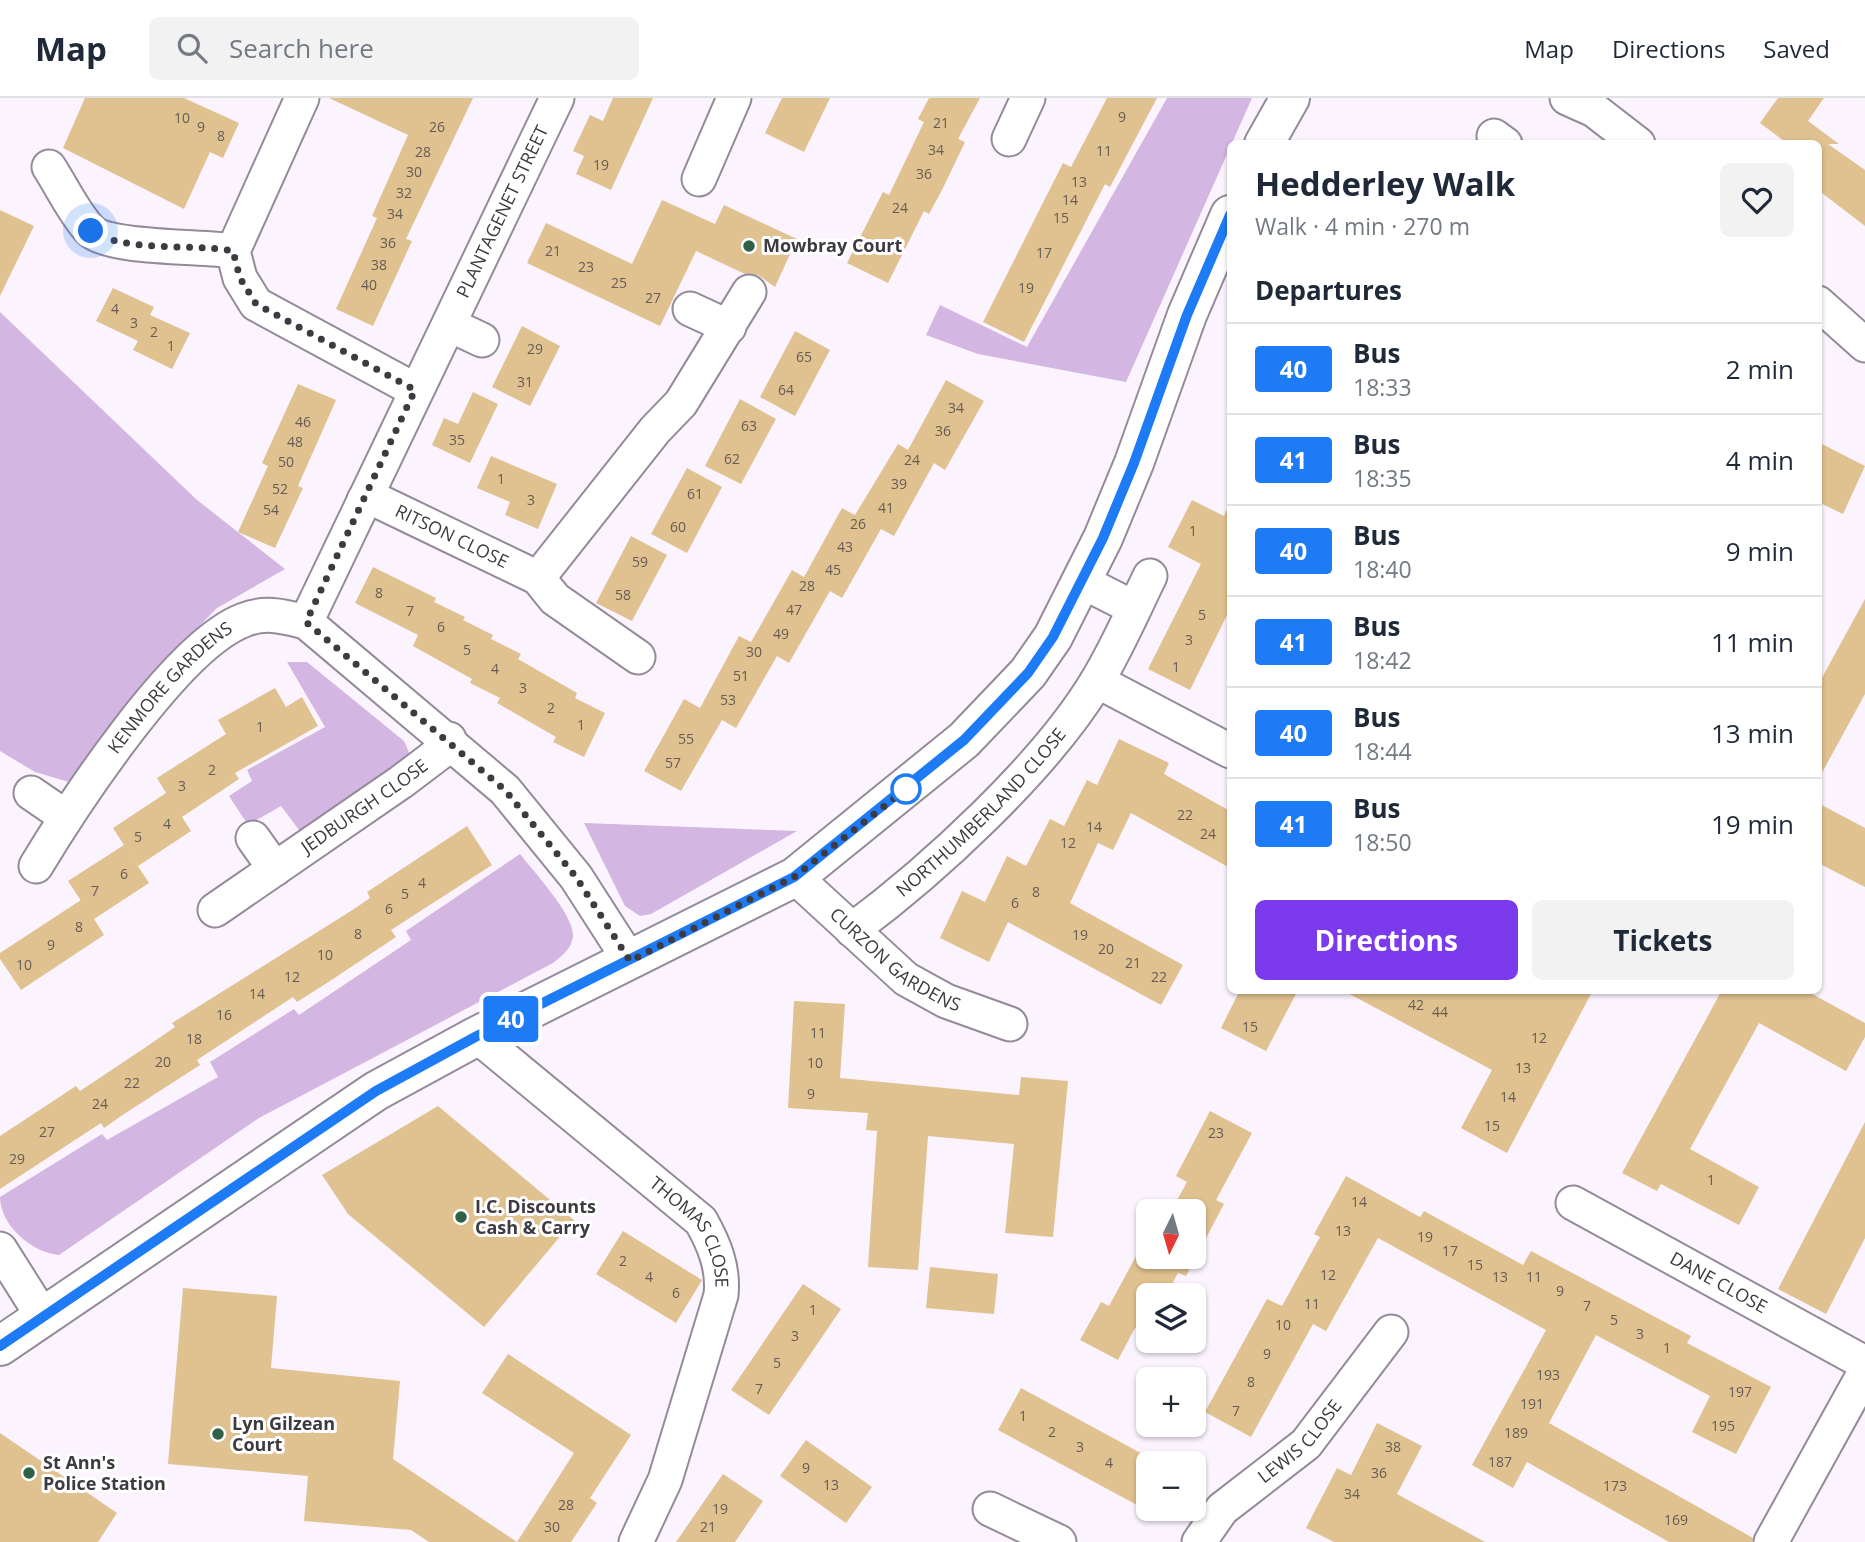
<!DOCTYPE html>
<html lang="en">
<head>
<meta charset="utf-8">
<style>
	:root { --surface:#fff; --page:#f2f2f3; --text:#1f2937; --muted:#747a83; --line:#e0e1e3; --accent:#7c3aed }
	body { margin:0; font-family:"Open Sans",sans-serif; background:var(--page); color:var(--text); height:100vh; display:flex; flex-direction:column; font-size:26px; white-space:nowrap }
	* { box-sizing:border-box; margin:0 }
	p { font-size:23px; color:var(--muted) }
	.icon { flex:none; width:38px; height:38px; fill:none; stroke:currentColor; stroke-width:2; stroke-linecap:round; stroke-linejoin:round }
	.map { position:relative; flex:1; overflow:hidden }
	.drawer { position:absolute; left:1227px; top:42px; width:595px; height:854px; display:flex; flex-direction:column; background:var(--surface); border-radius:10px; box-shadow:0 2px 5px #0004 }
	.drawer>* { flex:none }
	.badge { padding:0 14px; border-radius:5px; font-size:24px; line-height:46px }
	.needle { width:46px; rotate:185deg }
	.fabs { position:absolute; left:1136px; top:1101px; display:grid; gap:14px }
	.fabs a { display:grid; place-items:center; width:70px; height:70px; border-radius:10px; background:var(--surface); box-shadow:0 2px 5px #0004; font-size:35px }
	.you { position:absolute; width:35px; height:35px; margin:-18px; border:5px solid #fff; border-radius:50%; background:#1a73e8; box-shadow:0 0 0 10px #1a73e833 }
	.map>.badge { position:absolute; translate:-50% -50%; box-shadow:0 0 0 4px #fff }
	h2 { padding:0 28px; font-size:26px; line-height:63px }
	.round { display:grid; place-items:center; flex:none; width:74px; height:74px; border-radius:10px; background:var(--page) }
	.overview { display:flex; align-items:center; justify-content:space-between; height:119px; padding:0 28px }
	h1 { font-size:33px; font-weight:700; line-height:52px }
	.action { display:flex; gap:14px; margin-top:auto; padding:14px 28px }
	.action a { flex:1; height:80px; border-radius:10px; background:var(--accent); color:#fff; font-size:28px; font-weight:700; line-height:80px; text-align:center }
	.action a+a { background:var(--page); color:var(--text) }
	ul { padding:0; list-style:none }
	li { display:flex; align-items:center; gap:21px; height:91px; padding:0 28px; border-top:2px solid var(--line) }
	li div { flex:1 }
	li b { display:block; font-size:26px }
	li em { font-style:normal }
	li .badge { min-width:77px; font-weight:700; text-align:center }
	header { display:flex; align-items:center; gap:42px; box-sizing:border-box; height:98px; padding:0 35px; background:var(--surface); border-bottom:2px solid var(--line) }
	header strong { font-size:33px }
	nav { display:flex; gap:38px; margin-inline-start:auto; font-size:24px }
	.search { width:490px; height:63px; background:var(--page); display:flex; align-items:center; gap:18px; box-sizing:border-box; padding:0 24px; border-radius:10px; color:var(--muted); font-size:26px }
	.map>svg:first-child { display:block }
	.green { fill:#d3b6e1 }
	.building { fill:#e0c190 }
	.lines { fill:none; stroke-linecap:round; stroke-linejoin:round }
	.minor-casing { stroke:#958a9a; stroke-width:37 }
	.tertiary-casing { stroke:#958a9a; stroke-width:42 }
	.minor { stroke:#fff; stroke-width:33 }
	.tertiary { stroke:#fff; stroke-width:38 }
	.line-casing { stroke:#fff; stroke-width:16 }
	.line { stroke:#1e7bf6; stroke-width:10 }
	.walk { stroke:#3e3a41; stroke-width:7; stroke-dasharray:0 12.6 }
	.poi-dot { fill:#2f6247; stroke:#fff; stroke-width:2.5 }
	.stop-dot { fill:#fff; stroke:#1e7bf6; stroke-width:3.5 }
	.labels { text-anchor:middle; stroke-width:6; stroke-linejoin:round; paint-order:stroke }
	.number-label { font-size:14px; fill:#665c55 }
	.street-label { font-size:18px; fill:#3e3a41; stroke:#fff }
	.poi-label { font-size:18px; font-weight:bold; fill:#3e3a41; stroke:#fff; text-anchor:start }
</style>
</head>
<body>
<header>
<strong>Map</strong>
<div class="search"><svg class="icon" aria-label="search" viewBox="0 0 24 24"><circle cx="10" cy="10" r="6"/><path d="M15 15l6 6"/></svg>Search here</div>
<nav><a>Map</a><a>Directions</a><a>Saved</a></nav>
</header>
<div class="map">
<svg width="1865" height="1444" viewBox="0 0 1865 1444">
	<rect width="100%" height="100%" fill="#fbf3fe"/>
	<g class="green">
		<path d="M1167,0h85l-126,284 -148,-28 -52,-19 14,-30 87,42z"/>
		<path d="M0,214l197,188 88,69 -68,39 -65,66 -83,108 -34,-10 -35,-21z"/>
		<path d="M287,564h20l97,79 7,16 -109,77 -21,-28 -33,19 -19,-29 23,-15 -5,-11 78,-43z"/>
		<path d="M584,725l213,8 -146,83 -11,2 -15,-10z"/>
		<path d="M520,756c14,18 55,62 53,83 -2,12 -11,19 -20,26l-294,155 -200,137c-27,-2 -59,-30 -59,-58l102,-63 5,6 111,-63 -8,-15 84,-53 5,6 112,-75 -5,-9z"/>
	</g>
	<g class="building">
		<path d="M85,0h99l55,25 -16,35 -13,-6 -26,57 -121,-61z"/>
		<path d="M329,0h144l-67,141 6,2 -39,85 -37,-17 41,-91 -5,-2 36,-81z"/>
		<path d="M613,0h40l-42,92 -35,-16 8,-18 -11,-5 17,-36 13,6z"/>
		<path d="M782,0h48l-26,54 -39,-19z"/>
		<path d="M929,0h51l-22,41 7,3 -23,48 -13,24 -5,-3 -36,72 -41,-20 36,-71 6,3 35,-73 -6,-3z"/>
		<path d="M1107,0h50l-47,89 -5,-3 -81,158 -41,-20 80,-159 8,4z"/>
		<path d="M1778,0h46l-16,23 31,23h-11l37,26v56l-47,-36v-46h-30l-28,-21z"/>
		<path d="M662,102l53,24 9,-19 73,34 -22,48 -17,-12 -13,-1 -49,-23 -36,75 -133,-63 19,-40 86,41z"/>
		<path d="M0,112l34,16 -34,70z"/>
		<path d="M113,190l41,19 -4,8 40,18 -18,36 -39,-19 5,-9 -42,-20z"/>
		<path d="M522,228l38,20 -30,60 -38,-19z"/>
		<path d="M795,233l35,19 -35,66 -35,-19z"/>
		<path d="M946,282l38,21 -39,69 -11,-7 -40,73 -13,-7 -39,69 -12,-7 -41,72 -12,-7 -41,72 -14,-8 -41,71 -37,-20 40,-72 16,9 39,-72 12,6 41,-72 12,7 38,-69 13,7 43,-71 10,6z"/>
		<path d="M298,286l38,16 -38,86 5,2 -28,60 -37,-16 30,-66 -6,-3z"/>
		<path d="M473,294l25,12 -28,59 -38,-18 12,-27 14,6z"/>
		<path d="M740,301l36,20 -35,65 -36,-18z"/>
		<path d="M1818,344l47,24 -22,48 -25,-12z"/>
		<path d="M491,358l66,28 -19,45 -33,-14 5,-13 -33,-14z"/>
		<path d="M687,370l35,19 -35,66 -36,-19z"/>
		<path d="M1192,402l32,16 6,-14v107l-40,81 -42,-21 53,-105 -33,-17z"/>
		<path d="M631,438l36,19 -35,66 -36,-18z"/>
		<path d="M373,469l63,31 -2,4 31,15 -2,3 30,15 -2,4 30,15 -3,5 59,34 -2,5 30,15 -21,44 -31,-15 3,-5 -59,-34 3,-5 -30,-15 2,-4 -59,-33 5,-11 -63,-32z"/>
		<path d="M1865,501v95l-47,86v-95z"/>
		<path d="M275,590l11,19 16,-10 16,29 -83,47 4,6 -57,38 9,14 -53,35 -12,-18 23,35 -55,36 10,16 -83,55 -21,-31v-6l81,-53 8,13 -21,-32 56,-36 -11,-17 53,-35 -9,-15 69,-44 -8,-14z"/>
		<path d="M1119,641l50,24 -5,11 66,37v57l-99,-55 -18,37 -15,-7 -28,60 113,62 -22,40 -153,-83 -19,40 -49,-24 22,-47 23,11 22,-46 19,10 24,-47 14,7 23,-46 10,5z"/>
		<path d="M1818,705l47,25v59l-47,-24z"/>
		<path d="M467,728l25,39 -101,65 5,7 -66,44 -33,21 -4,-5 -96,63 3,5 -76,49 -20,14 -3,-5 -101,66v-53l76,-50 4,5 63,-42 32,-22 -3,-4 182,-114 16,-11 -3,-6z"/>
		<path d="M1240,892h58l-32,61 -45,-23z"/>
		<path d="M1342,892h251l-86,163 -46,-25 31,-58z"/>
		<path d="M1722,892h83l60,33v14l-19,34 -87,-48 -69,126 69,38 -20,38 -78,-41 -4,7 -35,-18z"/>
		<path d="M794,903l51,3 -5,74 179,17 2,-18 47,4 -15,156 -48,-4 9,-89 -86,-8 -10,134 -50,-3 9,-136 -11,-1 2,-17 -80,-5z"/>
		<path d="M438,1008l136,114 -90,107 -136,-113 -26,-39z"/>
		<path d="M1210,1013l42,22 -36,67 8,4 -38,72 -8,-3 -12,22h-18v39l-13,-6 -17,32 -38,-20 21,-38 8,4 39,-72v22h46v-45h-23l16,-29 -11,-6z"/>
		<path d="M1865,1024v116l-39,76 -48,-25z"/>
		<path d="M1346,1078l74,41 4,-6 99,54 8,-14 160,85 -4,7 84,44 -35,67 -44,-22 18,-36 -114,-61 -47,88 204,115 -1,4h-83l-142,-80 -14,26 -41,-23 74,-135 -168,-92 -52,93 -13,-7 -62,113 -46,-25 62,-113 15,7 38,-69 -6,-3z"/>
		<path d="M623,1133l79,49 -26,43 -80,-49z"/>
		<path d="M930,1169l68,7 -4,40 -68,-6z"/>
		<path d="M803,1186l38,25 -72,106 -38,-25z"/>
		<path d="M183,1190l94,8 -6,72 129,13 -7,78 124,83 57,-89 -92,-60 26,-39 123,81 -41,63 7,5 -26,39h-142l-18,-12 -107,-9 4,-45 -140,-12z"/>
		<path d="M1021,1290l127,69v54l-150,-81z"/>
		<path d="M1377,1325l45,23 -25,48 88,48h-151l-28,-14 31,-60 14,7z"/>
		<path d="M0,1335l117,80 -19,29h-98z"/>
		<path d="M806,1342l66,47 -26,36 -66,-47z"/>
		<path d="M723,1376l40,27 -28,41h-59z"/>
	</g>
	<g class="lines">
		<g class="minor-casing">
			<g id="minor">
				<path d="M302,0l-69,153 7,27 16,26 159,86"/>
				<path d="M1567,0l27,12 44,34"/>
				<path d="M1494,38l11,8"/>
				<path d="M1009,41l19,-41"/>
				<path d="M49,69c13,20 25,46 41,63 18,19 112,16 143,21"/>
				<path d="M699,81l35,-81"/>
				<path d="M1818,205l47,42"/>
				<path d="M690,211l39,18"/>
				<path d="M450,227l32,15"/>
				<path id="s1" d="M364,402h12l162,78 17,21 83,58"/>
				<path d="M538,480l117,-148 26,-27 68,-111"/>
				<path d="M1081,483l53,27"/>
				<path id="s2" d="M306,524l251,-524"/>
				<path d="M1097,583l133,70"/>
				<path d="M31,695l35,24"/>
				<path d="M253,740l22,31"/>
				<path id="s3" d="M36,768c38,-63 141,-221 208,-246 22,-9 41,-3 62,2l199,168 71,87 54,84"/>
				<path id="s4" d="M795,779l111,102 40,22 64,23"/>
				<path id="s5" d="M215,812l186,-128 41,-31 7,-12"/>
				<path id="s6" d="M852,832c81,-60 193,-163 245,-249 20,-33 36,-70 53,-105"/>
				<path id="s7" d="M477,938l224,185c13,23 23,47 20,74l-56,185 -29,62"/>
				<path id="s8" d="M1573,1105l292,160"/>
				<path d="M0,1151l43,68"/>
				<path d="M990,1411l69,33"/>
				<path id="s9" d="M1199,1444l23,-33 84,-65 85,-112"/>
				<path d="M1771,1444l94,-170"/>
			</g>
		</g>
		<g class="tertiary-casing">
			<g id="tertiary">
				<path d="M1264,46l26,-46"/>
				<path d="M0,1248l376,-255 101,-55 318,-159 169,-137 64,-67 25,-36 50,-99 31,-75 53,-148 43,-100"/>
			</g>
		</g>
		<use href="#minor" class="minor"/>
		<use href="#tertiary" class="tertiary"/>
	</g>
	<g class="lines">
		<g class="line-casing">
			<path id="line" d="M0,1248l376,-255 101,-55 317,-159 170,-137 64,-67 25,-36 50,-99 31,-75 53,-148 43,-100"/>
		</g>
		<use href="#line" class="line"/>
		<path class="walk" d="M91,133c36,22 99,12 142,20l7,27 16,26 159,86 -109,232 199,168 71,87 54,84 164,-84 112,-88"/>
	</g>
	<g class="poi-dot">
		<circle cx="749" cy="148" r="7"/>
		<circle cx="461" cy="1119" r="7"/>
		<circle cx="218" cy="1336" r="7"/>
		<circle cx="29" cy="1375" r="7"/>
	</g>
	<circle class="stop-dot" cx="906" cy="691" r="14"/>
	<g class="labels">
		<g class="number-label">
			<text x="1122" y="24">9</text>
			<text x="182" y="25">10</text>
			<text x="941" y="30">21</text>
			<text x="201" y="34">9</text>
			<text x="437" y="34">26</text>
			<text x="221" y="43">8</text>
			<text x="936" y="57">34</text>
			<text x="1104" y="58">11</text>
			<text x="423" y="59">28</text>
			<text x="601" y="72">19</text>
			<text x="414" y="79">30</text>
			<text x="924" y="81">36</text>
			<text x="1079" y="89">13</text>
			<text x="404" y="100">32</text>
			<text x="1070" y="107">14</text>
			<text x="900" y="115">24</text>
			<text x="395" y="121">34</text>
			<text x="1061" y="125">15</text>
			<text x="388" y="150">36</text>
			<text x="553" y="158">21</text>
			<text x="1044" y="160">17</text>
			<text x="379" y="172">38</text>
			<text x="586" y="174">23</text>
			<text x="619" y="190">25</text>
			<text x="369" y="192">40</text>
			<text x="1026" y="195">19</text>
			<text x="653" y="205">27</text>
			<text x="115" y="216">4</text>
			<text x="134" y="230">3</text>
			<text x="154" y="239">2</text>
			<text x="171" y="253">1</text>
			<text x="535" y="256">29</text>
			<text x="804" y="264">65</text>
			<text x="525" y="289">31</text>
			<text x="786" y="297">64</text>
			<text x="956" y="315">34</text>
			<text x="303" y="329">46</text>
			<text x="749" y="333">63</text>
			<text x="943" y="338">36</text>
			<text x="457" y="347">35</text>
			<text x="295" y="349">48</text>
			<text x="732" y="366">62</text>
			<text x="912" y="367">24</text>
			<text x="286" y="369">50</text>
			<text x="501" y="386">1</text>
			<text x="899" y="391">39</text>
			<text x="280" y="396">52</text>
			<text x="695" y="401">61</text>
			<text x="531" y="407">3</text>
			<text x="886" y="415">41</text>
			<text x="271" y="417">54</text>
			<text x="858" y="431">26</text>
			<text x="678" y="434">60</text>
			<text x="1193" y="438">1</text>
			<text x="845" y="454">43</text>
			<text x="640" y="469">59</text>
			<text x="833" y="477">45</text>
			<text x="807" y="493">28</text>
			<text x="379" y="500">8</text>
			<text x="623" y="502">58</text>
			<text x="794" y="517">47</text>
			<text x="410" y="518">7</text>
			<text x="1202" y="522">5</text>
			<text x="441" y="534">6</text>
			<text x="781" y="541">49</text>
			<text x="1189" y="547">3</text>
			<text x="467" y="557">5</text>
			<text x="754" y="559">30</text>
			<text x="1176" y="574">1</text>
			<text x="495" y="576">4</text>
			<text x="741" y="583">51</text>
			<text x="523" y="595">3</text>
			<text x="728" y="607">53</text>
			<text x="551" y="615">2</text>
			<text x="581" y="632">1</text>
			<text x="260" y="634">1</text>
			<text x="686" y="646">55</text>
			<text x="673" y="670">57</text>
			<text x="212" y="677">2</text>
			<text x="182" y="693">3</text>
			<text x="1185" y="722">22</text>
			<text x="167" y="731">4</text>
			<text x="1094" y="734">14</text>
			<text x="1208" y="741">24</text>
			<text x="138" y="744">5</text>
			<text x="1068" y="750">12</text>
			<text x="124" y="781">6</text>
			<text x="422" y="790">4</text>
			<text x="95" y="798">7</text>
			<text x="1036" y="799">8</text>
			<text x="405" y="801">5</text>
			<text x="1015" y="810">6</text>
			<text x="389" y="816">6</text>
			<text x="79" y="834">8</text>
			<text x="358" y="841">8</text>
			<text x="1080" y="842">19</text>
			<text x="51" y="852">9</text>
			<text x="1106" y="856">20</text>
			<text x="325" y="862">10</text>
			<text x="1133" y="870">21</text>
			<text x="24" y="872">10</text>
			<text x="292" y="884">12</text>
			<text x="1159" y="884">22</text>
			<text x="257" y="901">14</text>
			<text x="1416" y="912">42</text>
			<text x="1440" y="919">44</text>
			<text x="224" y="922">16</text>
			<text x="1250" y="934">15</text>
			<text x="818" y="940">11</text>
			<text x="1539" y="945">12</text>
			<text x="194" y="946">18</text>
			<text x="163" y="969">20</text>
			<text x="815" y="970">10</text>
			<text x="1523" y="975">13</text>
			<text x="132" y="990">22</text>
			<text x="811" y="1001">9</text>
			<text x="1508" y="1004">14</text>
			<text x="100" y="1011">24</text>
			<text x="1492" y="1033">15</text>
			<text x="47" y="1039">27</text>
			<text x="1216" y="1040">23</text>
			<text x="17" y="1066">29</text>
			<text x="1711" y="1087">1</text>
			<text x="1359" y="1109">14</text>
			<text x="1343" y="1138">13</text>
			<text x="1425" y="1144">19</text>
			<text x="1450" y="1158">17</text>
			<text x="623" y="1168">2</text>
			<text x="1475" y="1172">15</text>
			<text x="1328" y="1182">12</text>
			<text x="649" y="1184">4</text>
			<text x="1500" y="1184">13</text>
			<text x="1534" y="1184">11</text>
			<text x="1560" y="1198">9</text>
			<text x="676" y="1200">6</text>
			<text x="1312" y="1211">11</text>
			<text x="1587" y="1213">7</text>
			<text x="813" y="1217">1</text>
			<text x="1614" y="1227">5</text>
			<text x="1283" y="1232">10</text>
			<text x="1640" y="1241">3</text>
			<text x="795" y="1243">3</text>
			<text x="1667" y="1255">1</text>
			<text x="1267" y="1261">9</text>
			<text x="777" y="1270">5</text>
			<text x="1548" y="1282">193</text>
			<text x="1251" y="1289">8</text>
			<text x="759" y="1296">7</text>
			<text x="1740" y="1299">197</text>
			<text x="1532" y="1311">191</text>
			<text x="1236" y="1318">7</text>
			<text x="1023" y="1323">1</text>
			<text x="1723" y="1333">195</text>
			<text x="1052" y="1339">2</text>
			<text x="1516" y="1340">189</text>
			<text x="1080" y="1354">3</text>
			<text x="1393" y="1354">38</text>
			<text x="1500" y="1369">187</text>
			<text x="1109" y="1370">4</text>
			<text x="806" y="1375">9</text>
			<text x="1379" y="1380">36</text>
			<text x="831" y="1392">13</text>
			<text x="1615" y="1393">173</text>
			<text x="1352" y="1401">34</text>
			<text x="566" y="1412">28</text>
			<text x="720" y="1416">19</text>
			<text x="1676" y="1427">169</text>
			<text x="552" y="1434">30</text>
			<text x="708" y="1434">21</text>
		</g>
		<g class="street-label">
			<text dy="6" stroke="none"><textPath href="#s2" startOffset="455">PLANTAGENET STREET</textPath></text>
			<text dy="6" stroke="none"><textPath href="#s1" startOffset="96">RITSON CLOSE</textPath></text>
			<text dy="6" stroke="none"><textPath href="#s3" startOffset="224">KENMORE GARDENS</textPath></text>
			<text dy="6" stroke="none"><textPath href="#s5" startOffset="182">JEDBURGH CLOSE</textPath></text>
			<text dy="6" stroke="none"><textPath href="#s6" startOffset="175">NORTHUMBERLAND CLOSE</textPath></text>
			<text dy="6" stroke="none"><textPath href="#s4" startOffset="131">CURZON GARDENS</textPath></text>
			<text dy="6" stroke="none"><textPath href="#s7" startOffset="294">THOMAS CLOSE</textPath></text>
			<text dy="6" stroke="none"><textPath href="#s8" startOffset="166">DANE CLOSE</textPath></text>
			<text dy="6" stroke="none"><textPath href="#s9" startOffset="144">LEWIS CLOSE</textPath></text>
		</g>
		<g class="poi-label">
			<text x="763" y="154">Mowbray Court</text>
			<text x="475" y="1115">I.C. Discounts<tspan x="475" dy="21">Cash &amp; Carry</tspan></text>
			<text x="232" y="1332">Lyn Gilzean<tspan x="232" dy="21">Court</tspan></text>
			<text x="43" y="1371">St Ann's<tspan x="43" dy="21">Police Station</tspan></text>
		</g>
	</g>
</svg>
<div class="fabs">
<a><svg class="needle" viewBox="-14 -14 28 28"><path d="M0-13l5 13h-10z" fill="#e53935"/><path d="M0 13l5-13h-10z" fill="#747a83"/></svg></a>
<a><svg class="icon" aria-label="layers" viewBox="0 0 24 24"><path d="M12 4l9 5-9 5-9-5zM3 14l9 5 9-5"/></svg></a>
<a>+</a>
<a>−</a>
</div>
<div class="you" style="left:91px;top:133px"></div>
<b class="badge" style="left:511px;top:921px;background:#1e7bf6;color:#fff">40</b>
<section class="drawer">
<div class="overview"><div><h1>Hedderley Walk</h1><p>Walk · 4 min · 270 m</p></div><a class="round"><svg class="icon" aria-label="heart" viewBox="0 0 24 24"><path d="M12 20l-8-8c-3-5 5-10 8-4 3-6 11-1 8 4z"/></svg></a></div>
<h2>Departures</h2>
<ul>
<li><span class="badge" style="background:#1e7bf6;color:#fff">40</span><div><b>Bus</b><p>18:33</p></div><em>2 min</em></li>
<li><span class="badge" style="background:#1e7bf6;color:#fff">41</span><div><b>Bus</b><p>18:35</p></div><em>4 min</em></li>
<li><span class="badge" style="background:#1e7bf6;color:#fff">40</span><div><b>Bus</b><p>18:40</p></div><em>9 min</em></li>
<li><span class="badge" style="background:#1e7bf6;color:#fff">41</span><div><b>Bus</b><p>18:42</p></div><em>11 min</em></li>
<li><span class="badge" style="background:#1e7bf6;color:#fff">40</span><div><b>Bus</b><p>18:44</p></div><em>13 min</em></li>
<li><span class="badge" style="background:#1e7bf6;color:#fff">41</span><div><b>Bus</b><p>18:50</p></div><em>19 min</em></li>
</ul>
<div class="action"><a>Directions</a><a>Tickets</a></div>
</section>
</div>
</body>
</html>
